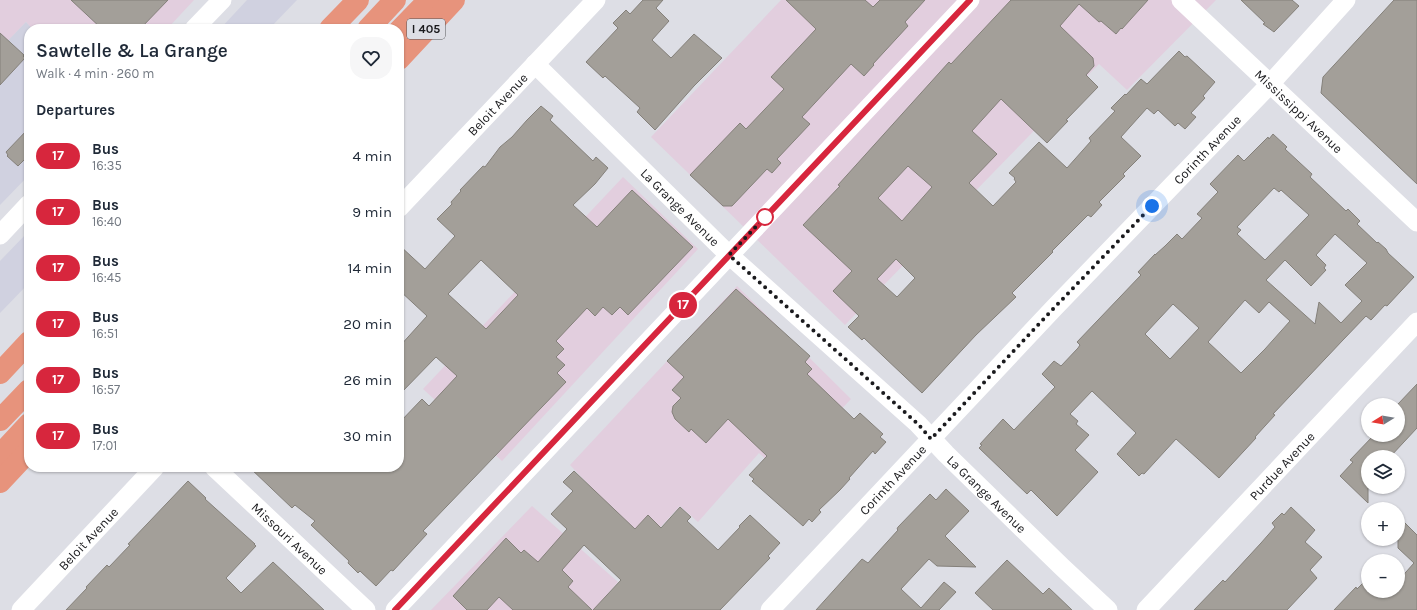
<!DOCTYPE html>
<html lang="en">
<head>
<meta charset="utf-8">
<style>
	:root { --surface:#fff; --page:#f6f6f7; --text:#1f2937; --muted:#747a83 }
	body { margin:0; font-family:Karla,sans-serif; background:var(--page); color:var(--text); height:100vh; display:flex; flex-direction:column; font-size:15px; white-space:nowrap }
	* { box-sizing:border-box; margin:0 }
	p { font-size:13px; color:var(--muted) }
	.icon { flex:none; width:22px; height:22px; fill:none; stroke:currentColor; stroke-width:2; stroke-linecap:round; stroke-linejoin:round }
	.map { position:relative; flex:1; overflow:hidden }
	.side { position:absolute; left:24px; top:24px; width:380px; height:448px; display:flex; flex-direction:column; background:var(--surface); border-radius:16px; box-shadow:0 1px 3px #0004 }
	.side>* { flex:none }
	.badge { padding:0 8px; border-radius:13px; font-size:14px; line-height:26px }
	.needle { width:26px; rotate:259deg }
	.controls { position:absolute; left:1361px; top:398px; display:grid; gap:8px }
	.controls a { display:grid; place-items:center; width:44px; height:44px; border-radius:50%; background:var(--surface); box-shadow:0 1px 3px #0004; font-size:20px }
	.you { position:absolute; width:20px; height:20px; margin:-10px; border:3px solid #fff; border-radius:50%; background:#1a73e8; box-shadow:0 0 0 6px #1a73e833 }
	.map>.badge { position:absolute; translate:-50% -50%; box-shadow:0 0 0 2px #fff }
	h2 { padding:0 12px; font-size:15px; line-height:36px }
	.round { display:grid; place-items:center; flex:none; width:42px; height:42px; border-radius:16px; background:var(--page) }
	.headline { display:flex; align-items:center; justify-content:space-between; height:68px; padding:0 12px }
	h1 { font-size:19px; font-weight:600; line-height:30px }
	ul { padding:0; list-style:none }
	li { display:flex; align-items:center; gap:12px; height:56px; padding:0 12px }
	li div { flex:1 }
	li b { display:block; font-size:15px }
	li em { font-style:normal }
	li .badge { min-width:44px; font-weight:700; text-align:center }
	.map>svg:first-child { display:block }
	.commercial { fill:#e2cede }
	.built { fill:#d0d1e0 }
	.building { fill:#a39f99; stroke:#84807a; fill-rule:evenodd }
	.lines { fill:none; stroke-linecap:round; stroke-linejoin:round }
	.minor { stroke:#fff; stroke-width:19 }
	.highway { stroke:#e7937c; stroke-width:22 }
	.line-casing { stroke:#fff; stroke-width:9 }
	.line { stroke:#d7263d; stroke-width:6 }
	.walk { stroke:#1a1a1d; stroke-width:4; stroke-dasharray:0 7.2 }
	.stop-dot { fill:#fff; stroke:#d7263d; stroke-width:2 }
	.labels { text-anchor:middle; stroke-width:3; stroke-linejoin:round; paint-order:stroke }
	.shield { fill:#dddee5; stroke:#545559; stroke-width:1 }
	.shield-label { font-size:12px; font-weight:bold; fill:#1a1a1d }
	.street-label { font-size:13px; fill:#1a1a1d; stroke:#dddee5 }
</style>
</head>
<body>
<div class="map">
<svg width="1417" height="610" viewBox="0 0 1417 610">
	<rect width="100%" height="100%" fill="#dddee5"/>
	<g class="commercial">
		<path d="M0,0h194l-27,29h-135l-6,-7 -26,27z"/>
		<path d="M781,0h435l-89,90 -28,-26 -254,261 -194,-188z"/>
		<path d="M623,177l75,72 -196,212 -79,-72z"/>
		<path d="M737,286l114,113 -70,74 -22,-20 -61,69 -18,-16 -35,38 -75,-79z"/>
		<path d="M532,506l86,76 -24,28h-163z"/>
	</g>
	<g class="built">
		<path d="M247,0h50l-28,29h-49z"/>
		<path d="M26,22l6,7h-3v146l-29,30v-156z"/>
		<path d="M29,231v52l-29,30v-52z"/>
	</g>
	<g class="building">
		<path d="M71,0h97l-28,29h-38z"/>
		<path d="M643,0h20l-7,8 13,13 -17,19 19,18 23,-24 28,24 -28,28 -39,44 -18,-18 3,-4 -35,-32 -2,2 -17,-16 32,-34 -5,-5 13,-13 4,4z"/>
		<path d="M786,0h79l8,7 7,-7h45l-20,22 3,4 -35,38 1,1 -10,11 -13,-12 -49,53 8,7 -33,35 4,4 -9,10 -5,-4 -35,37h-9l-33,-31 50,-52 6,6 38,-40 -13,-12 45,-48z"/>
		<path d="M1011,0h137l-26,29 -1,-1 -5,6 -15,-13 -2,1 -20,-18 -19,22 33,32 1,8 -8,9 12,12 -32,33 2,1 -21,22 -46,-44 -29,32 25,23 -28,29 24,23 23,-24 -2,-3 1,-1 -6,-5 30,-31 28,26 24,-27 -2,-3 26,-27 -4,-3 14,-14 1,1 15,-16 6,5 32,-33 6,6 2,-1 28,26 -12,14 2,2 -14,15 5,4 -11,12 -7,-6 -3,3 -17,-16 -4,4 -7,-6 -26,29 20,19 -18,18 2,2 -26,26 3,3 -11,12 -3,-2 -36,36 1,1 -41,41 4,4 -40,38 -54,58 -58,-55 -2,2 -14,-13 11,-11 -26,-25 19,-20 -49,-46 37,-39 -2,-1 111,-123 2,2zM908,166l24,21 -30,34 -24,-23zM896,259l19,19 -18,19 -20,-18z"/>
		<path d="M1241,0h51l7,6 -25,26 -11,-8 2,-1z"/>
		<path d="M1394,0h23v184l-96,-91 2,-16z"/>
		<path d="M0,33l24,22 -1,1 2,2 -25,27z"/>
		<path d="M541,106l12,10 -3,4 43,41 3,-4 12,11 -13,16 -22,21 24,22 35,-37 61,57 -65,68 -8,-8 -8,8 -9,-8 -8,9 -8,-8 -31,33 8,8 -8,8 9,8 -8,8 9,9 -143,149 4,3 -34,37 -2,-1 -15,16 -16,-15 -2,2 -10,-10 1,-2 -38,-36 4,-4 -20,-16 -3,3 -43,-41h150v-44l23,-24 7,7 28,-30 -21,-19 -37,38v-48l28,-31 -28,-26v-45l26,24 30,-33 -18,-17 15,-15 -1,-2 10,-11 -1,-1 23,-24 2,1 15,-20 12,-10 15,-17zM481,260l37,35 -32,34 -38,-35z"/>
		<path d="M29,128v27l-11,11 -11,-10 1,-1 -2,-3z"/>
		<path d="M1273,134l14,13 -2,2 27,25 -2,3 36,34 2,-2 12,12 -3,3 20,19 1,-1 8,7 2,4 26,24 -27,29 -2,-1 -14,15 -5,-4 -23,24 -70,74 2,1 -20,22 1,1 -37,40 -43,-39 -32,35 -2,-1 -3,3 -22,-22 19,-21 -44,-42 -22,23 8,7 -2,3 13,11 -14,15 23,22 -41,44 -26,-26 -4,4 -48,-46 3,-3 -2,-1 23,-25 11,11 41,-43 -13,-13 12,-13 7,5 17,-18 2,-3 -3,-3 64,-67 -3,-3 17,-18v1l10,-9 12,-12 5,5 20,-21 -5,-4 21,-22 -8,-8 28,-29 6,6 24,-24 1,2zM1274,188l5,4 2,-2 28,25 -44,45 -28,-26 4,-4 -4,-3zM1335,234l32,29 -22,22 17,16 -21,22 -22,-21 -4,22 -49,-44 19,-20 26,26 15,-16 -2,-2 2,-3 -10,-10zM1245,300l14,13 10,-11 21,19 -25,28 -24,24 -33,-31zM1173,304l26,24 -29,31 -25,-25z"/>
		<path d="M736,289l74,67 -5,6 7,7 -5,5 47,45 6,-6 23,21 -3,3 6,5 -11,12 -2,-3 -24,27 1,1 -10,11 -21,20 2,2 -9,10 -3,-3 -6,7 -51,-45 2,-2 -5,-4 18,-19 -39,-37 -22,24 -15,-14 -2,3 -14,-13 -3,-7 1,-6 8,-8 -9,-8 12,-13 -17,-16z"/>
		<path d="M1417,384v44l-27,29h-22v46l-28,-27 13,-14 -3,-2 24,-25h24v-31z"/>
		<path d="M574,471l61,58 13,-14 13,13 19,-21 11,10 -4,4 31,29 22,-23 -1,-1 11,-11 30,28 -12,13 2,2 -50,52h-127l28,-30 -37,-35 -22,25 11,11 -5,6 24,23h-79l-14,-13 -12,13h-20l-14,-14 53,-58 15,15 3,-3 14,12 29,-33 -16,-15 22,-23 -10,-9z"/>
		<path d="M188,481l18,17 -1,1 50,45h-1l2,2 -30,32 15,15 32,-31 51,48h-258l21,-22 -1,-1 21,-22 2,2 21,-22 -2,-1z"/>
		<path d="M946,489l23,22 -24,25 31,31 -39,-1 -8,-7 -28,30 20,19 23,-26 12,10 -17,18h-123l46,-51 6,4 30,-33 -1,-1 1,-2 32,-33 6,6z"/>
		<path d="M1291,507l24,23 -10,12 17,15 -12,13 7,8 -30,32h-93l29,-30 2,2 36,-39 14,-16 -3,-4 10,-10 2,2z"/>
		<path d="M1398,516l19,19v75h-83l22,-23 1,2 7,-7 4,4v5h30v-10l16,-18 -16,-15z"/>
		<path d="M1007,560l36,34 6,-6 23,22h-79l-18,-17z"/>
	</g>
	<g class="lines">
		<g class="minor">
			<path id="s1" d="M1181,0l236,222"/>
			<path d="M194,29l28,-29"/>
			<path id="s2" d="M535,64l194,191 189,169 28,30 116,113 46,43"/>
			<path id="s3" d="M399,208l197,-208"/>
			<path d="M0,235l29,-31"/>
			<path id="s4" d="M214,467l152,143"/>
			<path id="s5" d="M21,610l134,-143"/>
			<path d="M395,610l575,-610"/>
			<path id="s6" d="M770,610l284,-302 217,-225 75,-83"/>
			<path id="s7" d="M1146,610l271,-288"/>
		</g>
		<g class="highway">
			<path d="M330,29l28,-29"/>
			<path d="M368,29l27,-29"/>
			<path d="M399,31l30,-31"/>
			<path d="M399,59l55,-59"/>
			<path d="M0,373l29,-31"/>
			<path d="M0,420l29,-30"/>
			<path d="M0,455l29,-31"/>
			<path d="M0,482l29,-31"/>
		</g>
	</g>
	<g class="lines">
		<g class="line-casing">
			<path id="line" d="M395,610l575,-610"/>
		</g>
		<use href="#line" class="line"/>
		<path class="walk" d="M765,217l-36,38 189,169 13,15 123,-131 98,-102"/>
	</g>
	<circle class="stop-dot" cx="765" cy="217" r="8"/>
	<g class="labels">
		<rect class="shield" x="407" y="19" width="38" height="20" rx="3"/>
		<g class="shield-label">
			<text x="426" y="33">I 405</text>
		</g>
		<g class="street-label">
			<text dy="5" stroke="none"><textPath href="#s3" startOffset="143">Beloit Avenue</textPath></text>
			<text dy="5" stroke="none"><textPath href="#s1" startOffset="162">Mississippi Avenue</textPath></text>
			<text dy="5" stroke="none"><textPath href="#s6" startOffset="635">Corinth Avenue</textPath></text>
			<text dy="5" stroke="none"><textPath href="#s2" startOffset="204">La Grange Avenue</textPath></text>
			<text dy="5" stroke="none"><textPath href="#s7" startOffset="198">Purdue Avenue</textPath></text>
			<text dy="5" stroke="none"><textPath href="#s6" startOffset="179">Corinth Avenue</textPath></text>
			<text dy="5" stroke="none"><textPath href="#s2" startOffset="624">La Grange Avenue</textPath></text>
			<text dy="5" stroke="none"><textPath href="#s5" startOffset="98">Beloit Avenue</textPath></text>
			<text dy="5" stroke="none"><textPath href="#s4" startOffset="104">Missouri Avenue</textPath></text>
		</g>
	</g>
</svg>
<div class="controls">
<a><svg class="needle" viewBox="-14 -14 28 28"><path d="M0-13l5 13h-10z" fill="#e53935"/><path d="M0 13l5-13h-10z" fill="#747a83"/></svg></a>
<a><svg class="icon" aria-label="layers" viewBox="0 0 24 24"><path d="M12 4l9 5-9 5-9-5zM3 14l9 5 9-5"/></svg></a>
<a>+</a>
<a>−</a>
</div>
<div class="you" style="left:1152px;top:206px"></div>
<b class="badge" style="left:683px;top:305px;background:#d7263d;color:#fff">17</b>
<section class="side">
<div class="headline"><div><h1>Sawtelle &amp; La Grange</h1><p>Walk · 4 min · 260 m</p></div><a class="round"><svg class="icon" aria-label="heart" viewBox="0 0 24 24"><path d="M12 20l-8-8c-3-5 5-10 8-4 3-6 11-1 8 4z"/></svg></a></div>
<h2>Departures</h2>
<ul>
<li><span class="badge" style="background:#d7263d;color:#fff">17</span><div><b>Bus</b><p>16:35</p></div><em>4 min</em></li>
<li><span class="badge" style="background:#d7263d;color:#fff">17</span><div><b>Bus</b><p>16:40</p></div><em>9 min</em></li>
<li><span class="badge" style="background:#d7263d;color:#fff">17</span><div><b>Bus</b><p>16:45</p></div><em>14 min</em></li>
<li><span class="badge" style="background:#d7263d;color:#fff">17</span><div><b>Bus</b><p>16:51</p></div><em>20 min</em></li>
<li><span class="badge" style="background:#d7263d;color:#fff">17</span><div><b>Bus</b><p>16:57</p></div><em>26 min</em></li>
<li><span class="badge" style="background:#d7263d;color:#fff">17</span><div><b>Bus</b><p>17:01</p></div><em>30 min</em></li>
</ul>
</section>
</div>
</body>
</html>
